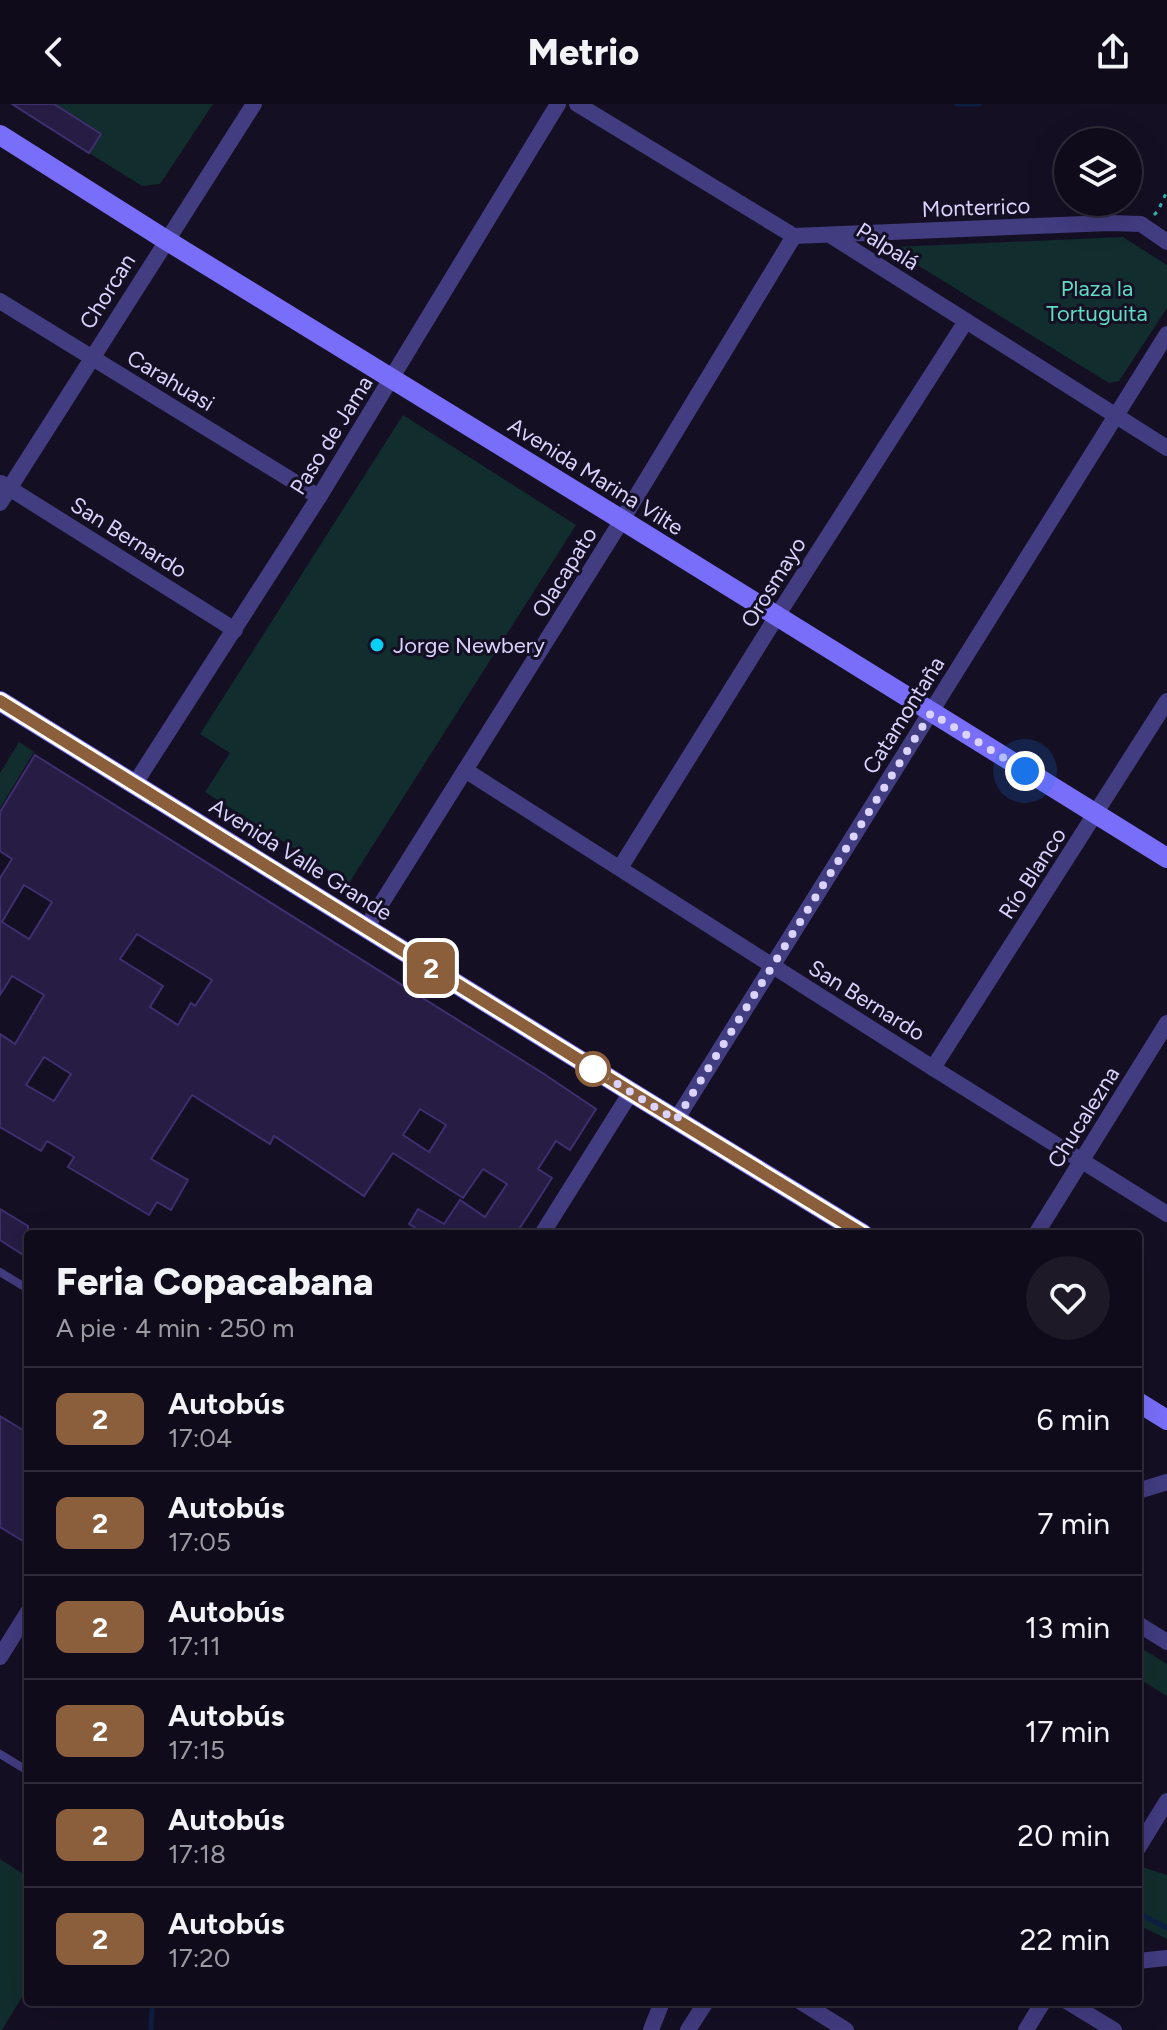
<!DOCTYPE html>
<html lang="es">
<head>
<meta charset="utf-8">
<style>
	:root { --surface:#0f0b1a; --page:#1d1927; --text:#f1f3f6; --muted:#9b9ba2; --line:#2f2b39 }
	body { margin:0; font-family:Figtree,sans-serif; background:var(--page); color:var(--text); height:100vh; display:flex; flex-direction:column; font-size:30px; white-space:nowrap }
	* { box-sizing:border-box; margin:0 }
	p { font-size:26px; color:var(--muted) }
	.icon { flex:none; width:44px; height:44px; fill:none; stroke:currentColor; stroke-width:2; stroke-linecap:round; stroke-linejoin:round }
	.map { position:relative; flex:1; overflow:hidden }
	.sheet { position:absolute; left:24px; top:1126px; width:1118px; height:776px; display:flex; flex-direction:column; background:var(--surface); border-radius:8px; box-shadow:0 8px 32px #0002,0 0 0 2px var(--line) }
	.sheet>* { flex:none }
	.badge { padding:0 16px; border-radius:12px; font-size:28px; line-height:52px }
	.controls { position:absolute; left:1054px; top:24px; display:grid; gap:16px }
	.controls a { display:grid; place-items:center; width:88px; height:88px; border-radius:50%; background:var(--surface); box-shadow:0 8px 32px #0002,0 0 0 2px var(--line); font-size:40px }
	.you { position:absolute; width:40px; height:40px; margin:-20px; border:6px solid #fff; border-radius:50%; background:#1a73e8; box-shadow:0 0 0 12px #1a73e833 }
	.map>.badge { position:absolute; translate:-50% -50%; box-shadow:0 0 0 4px #fff }
	.round { display:grid; place-items:center; flex:none; width:84px; height:84px; border-radius:42px; background:var(--page) }
	.summary { display:flex; align-items:center; justify-content:space-between; height:136px; padding:0 32px }
	h1 { font-size:38px; font-weight:800; line-height:60px }
	ul { padding:0; list-style:none }
	li { display:flex; align-items:center; gap:24px; height:104px; padding:0 32px; border-top:2px solid var(--line) }
	li div { flex:1 }
	li b { display:block; font-size:30px }
	li em { font-style:normal }
	li .badge { min-width:88px; font-weight:700; text-align:center }
	header { display:flex; justify-content:space-between; align-items:center; height:104px; padding:0 32px; background:var(--surface); font-size:36px; font-weight:800 }
	.map>svg:first-child { display:block }
	.green { fill:#122d2d }
	.lines { fill:none; stroke-linecap:round; stroke-linejoin:round }
	.stream { stroke:#0e1f44; stroke-width:5 }
	.building { fill:#261c44; stroke:#3f2f6f; stroke-width:2; fill-rule:evenodd }
	.path { stroke:#33b1b0; stroke-width:3; stroke-dasharray:4 6; stroke-linecap:butt }
	.lane { stroke:#423c81; stroke-width:8 }
	.street { stroke:#423c81; stroke-width:16 }
	.secondary { stroke:#796efa; stroke-width:20 }
	.line-casing { stroke:#fff; stroke-width:18 }
	.line { stroke:#8b5e3c; stroke-width:12 }
	.walk { stroke:#dad3fd; stroke-width:8; stroke-dasharray:0 14.4 }
	.poi-dot { fill:#09d0f4; stroke:#140f23; stroke-width:3 }
	.stop-dot { fill:#fff; stroke:#8b5e3c; stroke-width:4 }
	.labels { text-anchor:middle; stroke-width:6; stroke-linejoin:round; paint-order:stroke }
	.street-label { font-size:22px; fill:#dad3fd; stroke:#140f23 }
	.park-label { font-size:22px; fill:#61dbc3; stroke:#140f23 }
	.poi-label { font-size:22px; fill:#dad3fd; stroke:#140f23; text-anchor:start }
</style>
</head>
<body>
<header><svg class="icon" aria-label="back" viewBox="0 0 24 24"><path d="M15 5l-7 7 7 7"/></svg>Metrio<svg class="icon" aria-label="share" viewBox="0 0 24 24"><path d="M12 15V3M7 8l5-5 5 5M5 13v7h14v-7"/></svg></header>
<div class="map">
<svg width="1167" height="1926" viewBox="0 0 1167 1926">
	<rect width="100%" height="100%" fill="#140f23"/>
	<g class="green">
		<path d="M54,0h159l-53,80 -18,2 -53,-33 12,-19z"/>
		<path d="M1123,133l44,28v43l-48,73 -10,2 -216,-133v-3z"/>
		<path d="M403,311l173,110 -227,358 -144,-91 25,-39 -30,-19z"/>
		<path d="M19,638l15,10 -34,56v-35z"/>
		<path d="M1138,1542l29,18v32l-29,-18z"/>
		<path d="M0,1755l28,18v110l-26,43h-2z"/>
		<path d="M1139,1762l28,9v64l-29,-14z"/>
	</g>
	<g class="lines">
		<g class="stream">
			<path d="M957,0h22"/>
			<path d="M1138,1809l29,15"/>
			<path d="M151,1926l1,-28"/>
		</g>
	</g>
	<g class="building">
		<path d="M12,0h42l47,30 -12,19z"/>
		<path d="M35,651l509,319 52,35 -26,41 -14,-9 -18,28 14,9 -36,56h-91l-16,-10 9,-15 26,15 16,-24 25,17 22,-33 -24,-15 -20,29 -70,-45 -29,43 -90,-60 -4,8 -78,-49 -41,64 37,21 -17,30 -14,-8 -8,13 -81,-48 6,-10 -27,-16 -6,10 -41,-24v-93l15,10 29,-49 -32,-19 -12,19v-117l12,-19 -12,-8v-39zM24,781l28,17 -23,37 -27,-17zM137,830l75,46 -17,26 -4,-3 -13,22 -28,-18 13,-21 -43,-27zM44,953l27,17 -17,27 -28,-16zM420,1005l26,16 -17,27 -26,-17z"/>
		<path d="M0,1105l28,17v32l-28,-18z"/>
		<path d="M0,1312l28,17v111l-28,-17z"/>
	</g>
	<g class="lines">
		<path class="path" d="M1154,111l4,-4 9,-20"/>
		<g class="lane">
			<path d="M0,1168l28,17"/>
			<path d="M0,1650l28,17"/>
		</g>
		<g class="street">
			<path d="M577,0l217,132 316,-13 31,1 26,18"/>
			<path d="M830,131l337,213"/>
			<path d="M0,197l319,196"/>
			<path d="M1,379l234,147"/>
			<path d="M0,399l254,-399"/>
			<path d="M465,666l468,298 234,146"/>
			<path d="M134,681l185,-288 239,-393"/>
			<path d="M620,764l157,-252 189,-295"/>
			<path d="M366,824l256,-408 172,-284"/>
			<path d="M933,964l234,-367"/>
			<path d="M676,1016l491,-786"/>
			<path d="M542,1130l89,-142"/>
			<path d="M1036,1130l131,-211"/>
			<path d="M1138,1387l29,-9"/>
			<path d="M1138,1520l29,18"/>
			<path d="M0,1553l28,-45"/>
			<path d="M1138,1744l29,-47"/>
			<path d="M1138,1857l29,-3"/>
			<path d="M801,1898l45,28"/>
			<path d="M1068,1898l46,28"/>
			<path d="M651,1926l11,-28"/>
			<path d="M688,1926l18,-28"/>
			<path d="M1026,1926l17,-28"/>
		</g>
		<g class="secondary">
			<path d="M0,31l166,105 456,280 545,338"/>
			<path d="M0,597l631,391 232,142"/>
			<path d="M1138,1298l29,18"/>
		</g>
	</g>
	<g class="lines">
		<g class="line-casing">
			<path id="line" d="M0,597l631,391 232,142"/>
		</g>
		<use href="#line" class="line"/>
		<path class="walk" d="M593,965l83,51 255,-407 94,58"/>
	</g>
	<circle class="poi-dot" cx="377" cy="541" r="8"/>
	<circle class="stop-dot" cx="593" cy="965" r="16"/>
	<g class="labels">
		<g class="street-label">
			<text transform="translate(976 103) rotate(-2)" y="8">Monterrico</text>
			<text transform="translate(888 142) rotate(32)" y="8">Palpalá</text>
			<text transform="translate(107 187) rotate(-58)" y="8">Chorcan</text>
			<text transform="translate(171 276) rotate(31)" y="8">Carahuasi</text>
			<text transform="translate(331 331) rotate(-58)" y="8">Paso de Jama</text>
			<text transform="translate(596 372) rotate(32)" y="8">Avenida Marina Vilte</text>
			<text transform="translate(129 433) rotate(32)" y="8">San Bernardo</text>
			<text transform="translate(564 468) rotate(-58)" y="8">Olacapato</text>
			<text transform="translate(773 478) rotate(-58)" y="8">Orosmayo</text>
			<text transform="translate(903 611) rotate(-58)" y="8">Catamontaña</text>
			<text transform="translate(301 755) rotate(32)" y="8">Avenida Valle Grande</text>
			<text transform="translate(1032 769) rotate(-57)" y="8">Río Blanco</text>
			<text transform="translate(867 896) rotate(32)" y="8">San Bernardo</text>
			<text transform="translate(1083 1013) rotate(-58)" y="8">Chucalezna</text>
		</g>
		<g class="park-label">
			<text x="1097" y="192">Plaza la<tspan x="1097" dy="25">Tortuguita</tspan></text>
		</g>
		<g class="poi-label">
			<text x="393" y="549">Jorge Newbery</text>
		</g>
	</g>
</svg>
<div class="controls">
<a><svg class="icon" aria-label="layers" viewBox="0 0 24 24"><path d="M12 4l9 5-9 5-9-5zM3 14l9 5 9-5"/></svg></a>
</div>
<div class="you" style="left:1025px;top:667px"></div>
<b class="badge" style="left:431px;top:864px;background:#8b5e3c;color:#fff">2</b>
<section class="sheet">
<div class="summary"><div><h1>Feria Copacabana</h1><p>A pie · 4 min · 250 m</p></div><a class="round"><svg class="icon" aria-label="heart" viewBox="0 0 24 24"><path d="M12 20l-8-8c-3-5 5-10 8-4 3-6 11-1 8 4z"/></svg></a></div>
<ul>
<li><span class="badge" style="background:#8b5e3c;color:#fff">2</span><div><b>Autobús</b><p>17:04</p></div><em>6 min</em></li>
<li><span class="badge" style="background:#8b5e3c;color:#fff">2</span><div><b>Autobús</b><p>17:05</p></div><em>7 min</em></li>
<li><span class="badge" style="background:#8b5e3c;color:#fff">2</span><div><b>Autobús</b><p>17:11</p></div><em>13 min</em></li>
<li><span class="badge" style="background:#8b5e3c;color:#fff">2</span><div><b>Autobús</b><p>17:15</p></div><em>17 min</em></li>
<li><span class="badge" style="background:#8b5e3c;color:#fff">2</span><div><b>Autobús</b><p>17:18</p></div><em>20 min</em></li>
<li><span class="badge" style="background:#8b5e3c;color:#fff">2</span><div><b>Autobús</b><p>17:20</p></div><em>22 min</em></li>
</ul>
</section>
</div>
</body>
</html>
